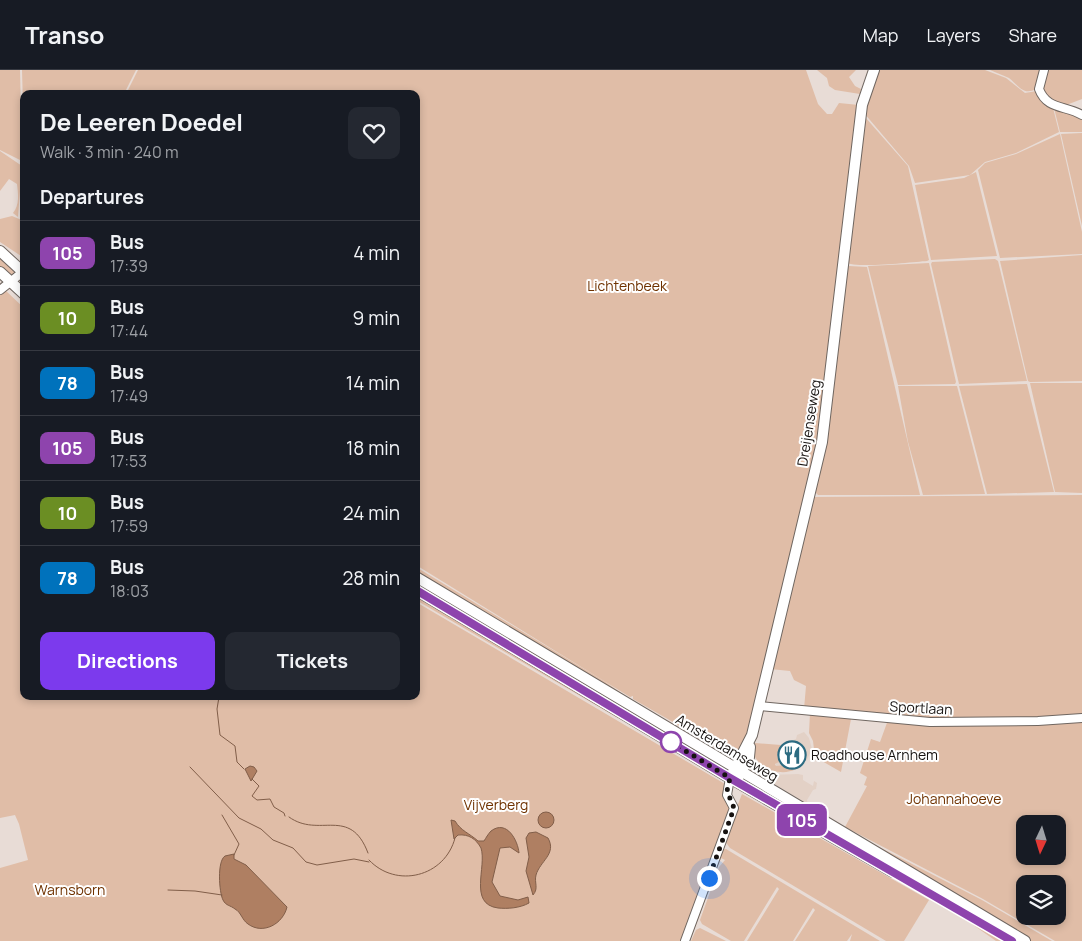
<!DOCTYPE html>
<html lang="en">
<head>
<meta charset="utf-8">
<style>
	:root { --surface:#171b24; --page:#242831; --text:#f1f3f6; --muted:#9ea1a6; --line:#363941; --accent:#7c3aed }
	body { margin:0; font-family:Manrope,sans-serif; background:var(--page); color:var(--text); height:100vh; display:flex; flex-direction:column; font-size:19px; white-space:nowrap }
	* { box-sizing:border-box; margin:0 }
	p { font-size:16px; color:var(--muted) }
	.icon { flex:none; width:28px; height:28px; fill:none; stroke:currentColor; stroke-width:2; stroke-linecap:round; stroke-linejoin:round }
	.map { position:relative; flex:1; overflow:hidden }
	.drawer { position:absolute; left:20px; top:20px; width:400px; height:610px; display:flex; flex-direction:column; background:var(--surface); border-radius:10px; box-shadow:0 2px 8px #0003 }
	.drawer>* { flex:none }
	.badge { padding:0 10px; border-radius:8px; font-size:18px; line-height:32px }
	.needle { width:32px; rotate:184deg }
	.tools { position:absolute; left:1016px; top:745px; display:grid; gap:10px }
	.tools a { display:grid; place-items:center; width:50px; height:50px; border-radius:10px; background:var(--surface); box-shadow:0 2px 8px #0003; font-size:25px }
	.you { position:absolute; width:25px; height:25px; margin:-12px; border:4px solid #fff; border-radius:50%; background:#1a73e8; box-shadow:0 0 0 8px #1a73e833 }
	.map>.badge { position:absolute; translate:-50% -50%; box-shadow:0 0 0 2px #fff }
	h2 { padding:0 20px; font-size:19px; line-height:45px }
	.round { display:grid; place-items:center; flex:none; width:52px; height:52px; border-radius:10px; background:var(--page) }
	.summary { display:flex; align-items:center; justify-content:space-between; height:85px; padding:0 20px }
	h1 { font-size:24px; font-weight:700; line-height:38px }
	.cta { display:flex; gap:10px; margin-top:auto; padding:10px 20px }
	.cta a { flex:1; height:58px; border-radius:10px; background:var(--accent); color:#fff; font-size:20px; font-weight:700; line-height:58px; text-align:center }
	.cta a+a { background:var(--page); color:var(--text) }
	ul { padding:0; list-style:none }
	li { display:flex; align-items:center; gap:15px; height:65px; padding:0 20px; border-top:1px solid var(--line) }
	li div { flex:1 }
	li b { display:block; font-size:19px }
	li em { font-style:normal }
	li .badge { min-width:55px; font-weight:700; text-align:center }
	header { display:flex; align-items:center; gap:30px; box-sizing:border-box; height:70px; padding:0 25px; background:var(--surface); border-bottom:1px solid var(--line) }
	header strong { font-size:24px }
	nav { display:flex; gap:28px; margin-inline-start:auto; font-size:18px }
	.map>svg:first-child { display:block }
	.built { fill:#e3d1c6 }
	.green { fill:#e0bda7; fill-rule:evenodd }
	.water { fill:#af7f62; stroke:#815e49 }
	.lines { fill:none; stroke-linecap:round; stroke-linejoin:round }
	.stream { stroke:#815e49; stroke-width:1 }
	.minor-casing { stroke:#6f6660; stroke-width:10 }
	.major-casing { stroke:#6f6660; stroke-width:12 }
	.minor { stroke:#fff; stroke-width:8 }
	.major { stroke:#fff; stroke-width:10 }
	.line-casing { stroke:#fff; stroke-width:11 }
	.line { stroke:#8e44ad; stroke-width:8 }
	.walk { stroke:#161210; stroke-width:5; stroke-dasharray:0 9 }
	.stop-dot { fill:#fff; stroke:#8e44ad; stroke-width:2.5 }
	.labels { text-anchor:middle; stroke-width:4; stroke-linejoin:round; paint-order:stroke }
	.park-label { font-size:14px; fill:#6f3200; stroke:#fff }
	.street-label { font-size:14px; fill:#161210; stroke:#fff }
	.poi-label { font-size:14px; fill:#161210; stroke:#fff; text-anchor:start }
</style>
</head>
<body>
<header>
<strong>Transo</strong>
<nav><a>Map</a><a>Layers</a><a>Share</a></nav>
</header>
<div class="map">
<svg width="1082" height="871" viewBox="0 0 1082 871">
	<rect width="100%" height="100%" fill="#e8dcd6"/>
	<g class="built">
		<path d="M804,662l5,6 3,11 -5,11 -13,5 -18,1 1,-11 2,-6h4l-2,-4 15,-6 1,-4z"/>
		<path d="M798,704l5,1v5l10,6 1,-5 3,2 -1,6 -3,1 -6,10 1,4 -42,-25 2,-4z"/>
	</g>
	<g class="green">
		<path d="M0,0h20l2,91 -22,-11z"/>
		<path d="M22,0h114l-12,24h-100v48z"/>
		<path d="M138,0h668l12,34 9,10h5l7,-11 20,2 -36,313 -69,303 -17,38 -104,-60v-3l-3,1 -214,-132v-471h-290z"/>
		<path d="M817,0h39l-7,7 6,9 6,3 -1,5 -25,-4 -6,-4 -2,-8z"/>
		<path d="M876,0h109l21,8 19,15 12,-2 16,17 6,24 -43,21 -31,9 -15,13 -55,8 -6,-17 -45,-53z"/>
		<path d="M990,0h52l-6,19c-13,7 -18,-4 -27,-11 -6,-3 -13,-5 -19,-8z"/>
		<path d="M1045,0h37v29l-21,8 -21,-16z"/>
		<path d="M1054,38l28,8v16h-22z"/>
		<path d="M865,47l43,49 21,94 -2,1c-15,1 -71,8 -82,1z"/>
		<path d="M1082,63v93l-21,-92z"/>
		<path d="M1060,64l22,98v22l-82,4 -22,-88 7,-7 31,-9z"/>
		<path d="M0,81l22,15 -4,51 -5,-4c7,-8 5,-20 4,-29l-8,-5 -9,12z"/>
		<path d="M976,102l21,84 -66,4 -16,-75 49,-7z"/>
		<path d="M12,146l12,5v37l-24,-16v-23z"/>
		<path d="M1082,185v126l-52,1 -2,-1 -28,-120z"/>
		<path d="M0,187l18,16 -7,6 -11,-11z"/>
		<path d="M995,189l3,2 29,120 -68,3 -28,-120 1,-2z"/>
		<path d="M929,193l27,119 -1,2 -57,1 -30,-119z"/>
		<path d="M849,196l18,1 53,228h-102l-3,-3 30,-223z"/>
		<path d="M5,220l19,18v388h392v-94l309,182 6,22 -47,135h-684v-73l28,-8 -9,-36 -4,-9 -15,3v-525z"/>
		<path d="M1030,313h52v110l-27,-1z"/>
		<path d="M1027,314l27,108 -67,2 -28,-108z"/>
		<path d="M898,316h59l28,108 -62,1 -15,-53z"/>
		<path d="M1082,425v222l-152,4 -126,-12 2,-23 -12,-6 -4,-9 -20,-2 43,-172z"/>
		<path d="M416,497l188,114 26,18 -214,-125z"/>
		<path d="M416,510l209,126 -2,3 -207,-122z"/>
		<path d="M416,523l204,121 -2,4 -202,-118z"/>
		<path d="M810,643l41,6 -10,53 -26,-15 -2,-16 -4,-8z"/>
		<path d="M1082,649v222h-27l-72,-42 -138,-72 22,-41 -3,-1 3,-8 -7,-4 11,-34 9,3 8,-22zM1025,754h33v32h-33zM1025,814h33v32h-33z"/>
		<path d="M755,673l26,2 2,4 -4,1 -2,5 2,7 -4,2 1,2 18,-2 2,5c-15,8 -37,0 -43,-16z"/>
		<path d="M742,724l187,106 -25,41h-18l-156,-93 -6,-8z"/>
		<path d="M793,751l58,29 155,91h-10l-41,-29z"/>
		<path d="M852,763l130,67 70,41h-22z"/>
		<path d="M726,779l154,92h-30l2,-7 -5,7h-52l20,-31 -2,-2 -20,33h-46l32,-52 -2,-2 -33,54h-13l-29,-17 -2,-4 19,-53 6,-7 -4,-2 -31,83h-3l33,-91z"/>
		<path d="M700,858l26,13h-35l5,-11z"/>
	</g>
	<g class="water">
		<path d="M250,696l4,1 3,4 -6,10 -6,-12z"/>
		<circle cx="546" cy="750" r="8"/>
		<path d="M451,750l4,1c6,10 14,12 23,20h6c2,-3 4,-7 7,-10 16,-12 27,10 28,22l-9,-6 -10,1 -8,34 8,14 18,4 10,-3 1,6c-9,5 -21,6 -31,5 -30,-4 -11,-41 -17,-60 -5,-9 -12,-14 -23,-13l-4,4z"/>
		<path d="M536,762l12,6c9,16 -8,23 -12,37 -2,8 3,13 -3,20l-7,-24 3,-14 -3,-19 3,-5z"/>
		<path d="M234,784v5l12,6 41,42c-4,17 -24,28 -39,17 -6,-4 -7,-12 -13,-15 -5,-4 -9,-3 -12,-9 -4,-8 -6,-39 2,-44z"/>
	</g>
	<g class="lines">
		<g class="stream">
			<path d="M219,627l-2,12 3,26 15,11 2,16 7,7"/>
			<path d="M190,697l49,51 22,11 12,11 20,8 13,14 11,3 37,-6 15,3"/>
			<path d="M252,709l7,7 -7,10 5,4 13,-1 4,8 10,6 1,3"/>
			<path d="M222,745l17,29 -5,11"/>
			<path d="M289,747c30,22 61,-12 79,36"/>
			<path d="M369,790c27,29 76,17 86,-22"/>
			<path d="M168,820l27,1 27,4"/>
		</g>
		<g class="minor-casing">
			<g id="minor">
				<path d="M1044,0l-5,19c8,21 26,16 43,26"/>
				<path d="M0,220l24,-19"/>
				<path d="M760,636l170,16 108,-1 44,-3"/>
				<path d="M685,871l49,-133 -7,-13 3,-17"/>
			</g>
		</g>
		<g class="major-casing">
			<g id="major">
				<path d="M0,181l24,22"/>
				<path d="M0,202l24,22"/>
				<path d="M416,507l609,364"/>
				<path d="M416,520l314,188 163,94"/>
				<path d="M730,708l22,-43 70,-293 40,-337 12,-35"/>
				<path d="M738,708l11,-21 1,-10"/>
			</g>
		</g>
		<use href="#minor" class="minor"/>
		<use href="#major" class="major"/>
	</g>
	<g class="lines">
		<g class="line-casing">
			<path id="line" d="M416,520l314,188 282,163"/>
		</g>
		<use href="#line" class="line"/>
		<path class="walk" d="M671,672l59,36 -3,13 7,17 -25,70"/>
	</g>
	<defs>
		<g id="restaurant-ring" transform="scale(1.4375)"><circle r="9.5" fill="#fff" stroke="#2c6b81" stroke-width="1.5"/><path d="M-5-6h1v4h1v-4h1v4h1v-4h1v5L-1.5 .5V6h-2V.5L-5-1ZM5-6V6H3V1.5H1.5Q1.5-4 5-6Z" fill="#2c6b81"/></g>
	</defs>
	<g fill-rule="evenodd">
		<use href="#restaurant-ring" x="792" y="685"/>
	</g>
	<circle class="stop-dot" cx="671" cy="672" r="10"/>
	<g class="labels">
		<g class="park-label">
			<text x="627" y="221">Lichtenbeek</text>
			<text x="954" y="734">Johannahoeve</text>
			<text x="496" y="740">Vijverberg</text>
			<text x="70" y="825">Warnsborn</text>
		</g>
		<g class="street-label">
			<text transform="translate(809 353) rotate(-81)" y="5">Dreijenseweg</text>
			<text transform="translate(921 638) rotate(3)" y="5">Sportlaan</text>
			<text transform="translate(727 678) rotate(31)" y="5">Amsterdamseweg</text>
		</g>
		<g class="poi-label">
			<text x="811" y="690">Roadhouse Arnhem</text>
		</g>
	</g>
</svg>
<div class="tools">
<a><svg class="needle" viewBox="-14 -14 28 28"><path d="M0-13l5 13h-10z" fill="#e53935"/><path d="M0 13l5-13h-10z" fill="#9ea1a6"/></svg></a>
<a><svg class="icon" aria-label="layers" viewBox="0 0 24 24"><path d="M12 4l9 5-9 5-9-5zM3 14l9 5 9-5"/></svg></a>
</div>
<div class="you" style="left:709px;top:808px"></div>
<b class="badge" style="left:802px;top:750px;background:#8e44ad;color:#fff">105</b>
<section class="drawer">
<div class="summary"><div><h1>De Leeren Doedel</h1><p>Walk · 3 min · 240 m</p></div><a class="round"><svg class="icon" aria-label="heart" viewBox="0 0 24 24"><path d="M12 20l-8-8c-3-5 5-10 8-4 3-6 11-1 8 4z"/></svg></a></div>
<h2>Departures</h2>
<ul>
<li><span class="badge" style="background:#8e44ad;color:#fff">105</span><div><b>Bus</b><p>17:39</p></div><em>4 min</em></li>
<li><span class="badge" style="background:#6b8e23;color:#fff">10</span><div><b>Bus</b><p>17:44</p></div><em>9 min</em></li>
<li><span class="badge" style="background:#0072bc;color:#fff">78</span><div><b>Bus</b><p>17:49</p></div><em>14 min</em></li>
<li><span class="badge" style="background:#8e44ad;color:#fff">105</span><div><b>Bus</b><p>17:53</p></div><em>18 min</em></li>
<li><span class="badge" style="background:#6b8e23;color:#fff">10</span><div><b>Bus</b><p>17:59</p></div><em>24 min</em></li>
<li><span class="badge" style="background:#0072bc;color:#fff">78</span><div><b>Bus</b><p>18:03</p></div><em>28 min</em></li>
</ul>
<div class="cta"><a>Directions</a><a>Tickets</a></div>
</section>
</div>
</body>
</html>
